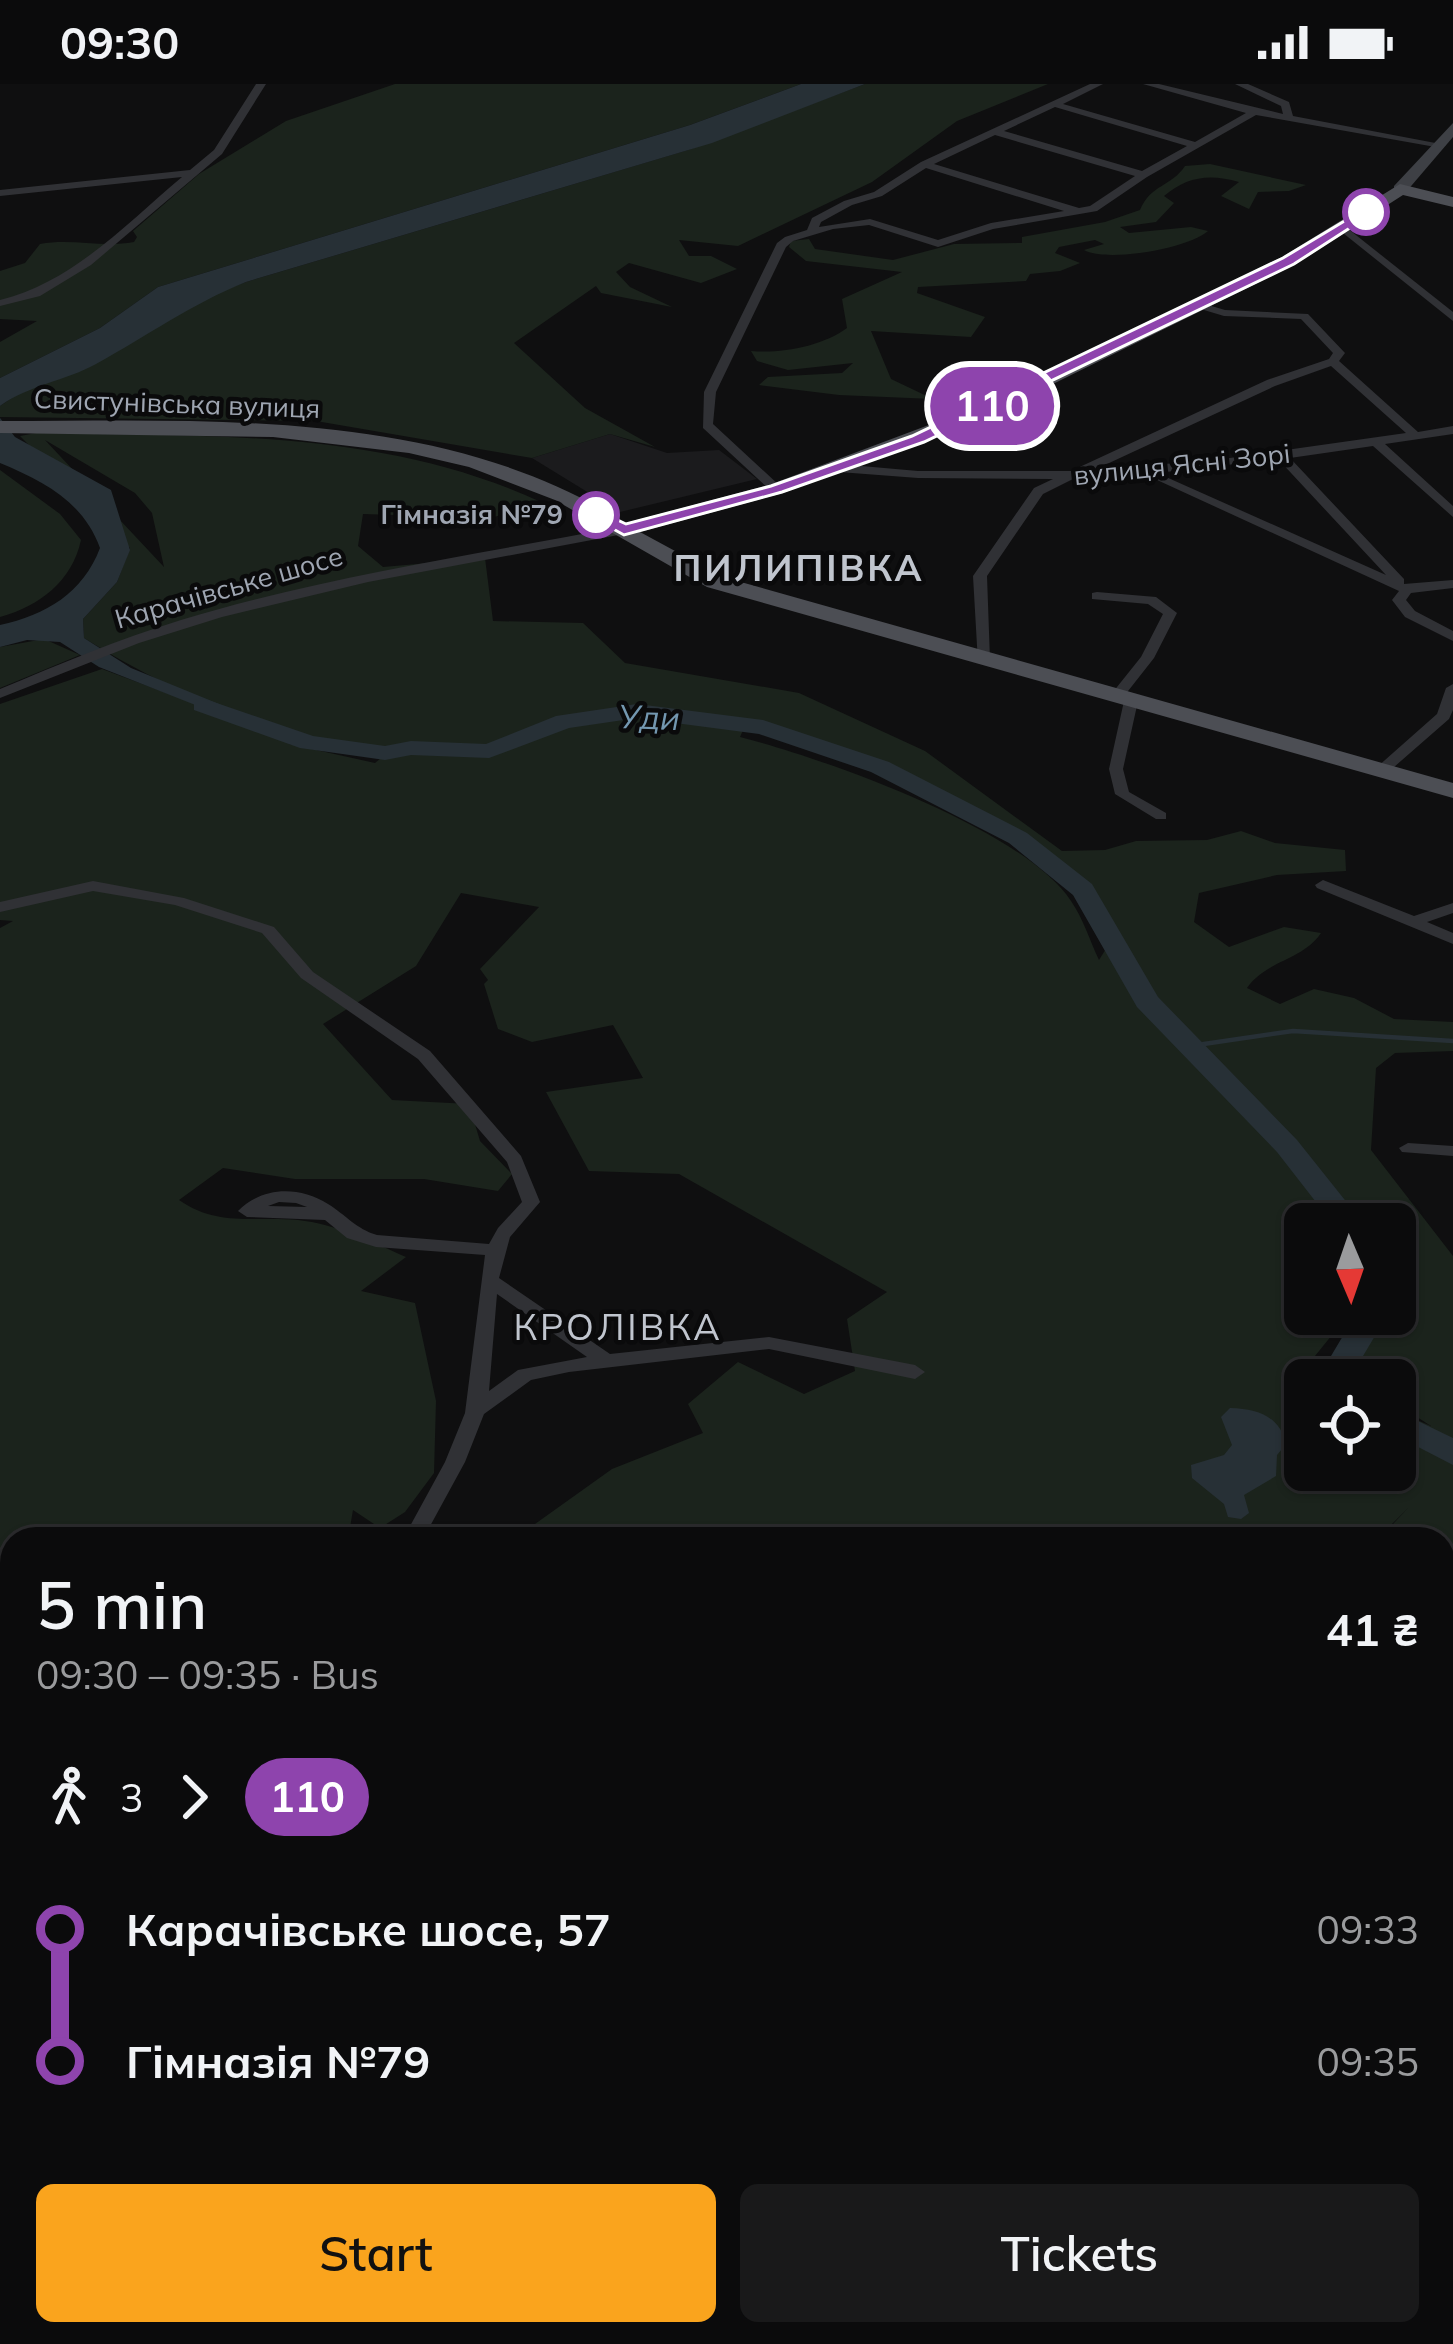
<!DOCTYPE html>
<html lang="en">
<head>
<meta charset="utf-8">
<style>
	:root { --surface:#0b0b0c; --page:#19191a; --text:#f1f3f6; --muted:#9a9b9d; --line:#2b2b2d; --accent:#faa41d }
	body { margin:0; font-family:Mulish,sans-serif; background:var(--page); color:var(--text); height:100vh; display:flex; flex-direction:column; font-size:45px; white-space:nowrap }
	* { box-sizing:border-box; margin:0 }
	p { font-size:39px; color:var(--muted) }
	.icon { flex:none; width:66px; height:66px; fill:none; stroke:currentColor; stroke-width:2; stroke-linecap:round; stroke-linejoin:round }
	.map { position:relative; flex:1; overflow:hidden }
	.details { position:absolute; left:0px; top:1443px; width:1455px; height:819px; display:flex; flex-direction:column; background:var(--surface); border-radius:36px 36px 0 0; box-shadow:0 3px 9px #0004,0 0 0 3px var(--line) }
	.details>* { flex:none }
	.badge { padding:0 24px; border-radius:39px; font-size:42px; line-height:78px }
	.needle { width:78px; rotate:178deg }
	.tools { position:absolute; left:1284px; top:1119px; display:grid; gap:24px }
	.tools a { display:grid; place-items:center; width:132px; height:132px; border-radius:18px; background:var(--surface); box-shadow:0 3px 9px #0004,0 0 0 3px var(--line); font-size:60px }
	.map>.badge { position:absolute; translate:-50% -50%; box-shadow:0 0 0 6px #fff }
	.legs { display:flex; align-items:center; gap:18px; height:132px; padding:0 36px; font-size:39px }
	.legs p { margin-inline-start:auto }
	.headline { display:flex; align-items:center; justify-content:space-between; height:204px; padding:0 36px }
	h1 { font-size:66px; font-weight:600; line-height:90px }
	.button { display:flex; gap:24px; margin-top:auto; padding:24px 36px }
	.button a { flex:1; height:138px; border-radius:18px; background:var(--accent); color:#111; font-size:48px; font-weight:600; line-height:138px; text-align:center }
	.button a+a { background:var(--page); color:var(--text) }
	ul { padding:0 36px; list-style:none }
	li { display:flex; align-items:center; gap:42px; height:132px; font-size:45px }
	li i { display:grid; place-items:center; width:18px; height:100%; margin:0 15px; background:currentColor }
	li i::after { content:''; width:30px; height:30px; margin:-15px; border:9px solid; border-radius:50%; background:var(--surface) }
	li p { margin-inline-start:auto }
	li:first-child i { background:linear-gradient(#0000 50%,currentColor 0) }
	li:last-child i { background:linear-gradient(currentColor 50%,#0000 0) }
	.status { display:flex; justify-content:space-between; align-items:center; height:84px; padding:0 60px; background:var(--surface); direction:ltr }
	.status svg { height:33px; fill:currentColor }
	.map>svg:first-child { display:block }
	.built { fill:#1b1b1d }
	.green { fill:#1b231c; fill-rule:evenodd }
	.water { fill:#273036 }
	.lines { fill:none; stroke-linecap:round; stroke-linejoin:round }
	.stream { stroke:#273036; stroke-width:4.5 }
	.river { fill:#273036; fill-rule:evenodd }
	.street { fill:#303135; fill-rule:evenodd }
	.secondary { fill:#3e4045; fill-rule:evenodd }
	.primary { fill:#4c4e54; fill-rule:evenodd }
	.line-1 { fill:#8e44ad; stroke:#fff; stroke-width:3 }
	.stop-1-dot { fill:#fff; stroke:#8e44ad; stroke-width:6 }
	.labels { text-anchor:middle; stroke-width:9; stroke-linejoin:round; paint-order:stroke }
	.far-street-label { font-size:27px; fill:#9fa6b2; stroke:#0a0a0b }
	.far-stop-label { font-size:27px; font-weight:bold; fill:#9fa6b2; stroke:#0a0a0b; text-anchor:end }
	.water-label { font-size:33px; font-style:italic; fill:#7397b0; stroke:#0a0a0b }
	.far-district-label { font-size:36px; font-weight:bold; letter-spacing:3px; fill:#c0c5ce; stroke:#0a0a0b }
	.quarter-label { font-size:36px; letter-spacing:3px; fill:#c0c5ce; stroke:#0a0a0b }
</style>
</head>
<body>
<div class="status"><b>09:30</b><svg viewBox="0 0 49 12"><path d="M0 12V9h3v3zM5 12V6h3v6zM10 12V3h3v9zM15 12V0h3v12zM26 1h20v11H26zM47 4h2v5h-2z"/></svg></div>
<div class="map">
<svg width="1453" height="2260" viewBox="0 0 1453 2260">
	<rect width="100%" height="100%" fill="#0f0f10"/>
	<g class="built">
		<path d="M610,350l57,19 52,-3 38,29 -137,33 -88,-54z"/>
		<path d="M0,2142l12,1v107h191l-2,10h-201z"/>
	</g>
	<g class="green">
		<path d="M395,0h406l-111,41 -532,162 -58,41 -100,50v-36l37,-21 -37,-2v-48l25,-8 15,-19c32,-6 61,4 94,-2l3,-5 -4,-6 66,-57 87,-53z"/>
		<path d="M865,0h183l-91,37 -85,61 -134,64 -59,-6 10,16h22l26,13 -36,14 -72,-20 -13,9 14,15 42,20 -71,-14 -5,-7 -82,57 71,65 70,39 -45,-13 -78,24 -216,-37 -316,-4v-11l19,-13 167,-89 60,-22 442,-132z"/>
		<path d="M1210,80l96,21 -17,6 -31,1 -9,17 -28,-13 18,-14c-30,-9 -53,-5 -75,14l10,7 -18,19 -36,5 9,6 62,-6 17,4c-18,17 -101,32 -124,19l20,-6 -9,-4 -36,7 -4,6 25,10 -20,8 -30,3 -4,7 -108,6 -1,6 68,24 -14,20 -100,-6 20,48 42,20 -94,-4 -80,-10 9,-8 74,-4 11,-10 -65,7 -31,-9 -6,-10c30,3 72,-5 96,-23l-5,-29 60,-27 -96,-11 -17,-14 2,-6 18,-2 6,10 78,11 61,-16 68,-1v-6l83,-15 35,-12c11,-26 31,-23 45,-44z"/>
		<path d="M36,349c174,4 343,-5 505,69l-50,16 -128,-4 -5,32 25,21 102,-9 8,63 90,2 42,40 174,30 126,58 137,100 43,-1 31,-9 71,-1 34,-9 34,12 70,7 1,21 -69,4 -78,18 -5,29 35,25 55,-20 37,6c-19,28 -55,27 -74,55l33,16 34,-15 40,9 40,21 59,3v29l-58,2 -19,15 -5,82 82,106v1088h-1019l-13,-10h1022v-795h-64l29,-31 -31,31h-863l98,-70 91,-36 -15,-29 50,-42 66,32 51,-23 -8,-52 40,-27 -208,-118 -90,-3 -43,-79 97,-14 -30,-53 -81,17 -34,-13 -14,-45 4,-4 -8,-11 59,-62 -78,-14 -45,73 -93,58 69,76 77,4 11,37 32,33 -14,17 -74,-12h-129l-72,-11 -44,32c38,27 76,16 119,20 37,4 74,22 108,37l-45,34 54,12 21,98 -2,72 -29,39 -25,16 -27,-18 -5,29h-336v527l-12,-1v-1137l13,-7 -13,-1v-216l102,-35 191,71 -4,4 86,19 19,-16c-19,-2 -43,0 -63,-4 -81,-16 -177,-61 -247,-105l-1,-19 34,-37 13,-34 -110,-112zM45,356l90,53 17,20 12,54zM747,637l156,51 105,53 87,66 58,108 115,121 88,104h39v90h-22l-15,38 19,28h18v23l36,23 -28,-12 9,28 -17,-11v39h-90v-90h32l-22,-24 21,-26 -3,-14 10,-2h-38v-90h35l-64,-81 -131,-138 -36,-61 -10,16c-9,-19 -16,-42 -28,-59 -47,-72 -248,-143 -331,-164z"/>
		<path d="M0,386l60,44 21,26c-9,41 -41,66 -81,77z"/>
		<path d="M44,555l36,16 -80,33v-41z"/>
	</g>
	<g class="water">
		<path d="M801,0h64l-153,59 -466,139c-55,22 -99,54 -150,82 -31,17 -67,21 -96,42v-28l100,-50 58,-41 532,-162z"/>
		<path d="M0,334l15,19 96,53 19,60 -13,32 -34,37 1,19 47,30 110,45v10l-142,-56 -39,-25 -33,-2 -27,7v-22c46,-10 83,-32 100,-77 -17,-47 -57,-67 -100,-85z"/>
		<path d="M1230,1324c28,1 47,7 57,35l-10,12 -1,21 -32,19 5,18 -8,6 -13,-2 -4,-13 -32,-26 -1,-13 33,-10 8,-10 -11,-28z"/>
	</g>
	<g class="lines">
		<path class="stream" d="M1190,962l103,-15 160,10"/>
		<g class="river">
			<path d="M202,614l111,38 72,10 26,-5 75,3 70,-28 81,-12 126,16 126,42 138,71 65,51 66,113 139,143 67,84h-31l-56,-72 -140,-145 -64,-112 -64,-52 -138,-71 -112,-38 -122,-16 -68,10 -80,30 -78,-3 -26,5 -85,-12 -106,-38v-10z"/>
			<path d="M1356,1230h32l-25,42 15,24h-32l-15,-24z"/>
			<path d="M1395,1326l58,28v27l-58,-30z"/>
		</g>
		<g class="street">
			<path d="M256,0h10l-44,70 -131,111 -51,31 -40,10v-6c73,-18 126,-76 182,-123l-182,19v-6l190,-20 24,-20z"/>
			<path d="M1090,0h13l-40,20 132,38 51,-29 -103,-29h16l124,30 -2,-8 -46,-22h13l41,18 4,14 153,29 -5,3 -185,-33 -109,62 -50,34 -104,18 -55,18 -69,-22 -36,4 -40,12 -7,6 -70,145 -3,32 67,62v6h-8l-69,-64 1,-36 73,-149 8,-6 22,-7 5,-12 32,-17 30,-9 47,-30zM1055,23l132,39 -45,25 -138,-40zM995,51l140,41 -45,30 -11,2 -145,-44zM926,84l138,43 -73,12 -53,17 -68,-21 -51,8 2,-5 31,-17 30,-9z"/>
			<path d="M1342,140l111,88v9l-115,-92 -1,-2z"/>
			<path d="M1198,218l27,8 83,4 37,39 -6,8 79,71 35,-6v8l-68,10 68,62v11l-80,-71 -83,12 114,121v5l49,-4v8l-42,5 -5,7 9,11 38,20v10l-48,-24 -13,-17 7,-9 -255,-117 -69,4 -32,16 -56,82 3,84 -7,4 -5,-1 -5,-87 61,-88 19,-9 -135,-1 -79,-6 -6,-4 6,-4 79,7h153l196,-91 62,-21 4,-6 -32,-34 -77,-3 -30,-9v-4zM1331,282l75,67 -183,26 -129,11 181,-84zM1278,375l108,116 -229,-102z"/>
			<path d="M624,442l6,4 -1,3 -261,49 -146,35 -83,26 -139,55v-9c60,-25 119,-50 181,-69 145,-44 295,-65 443,-94z"/>
			<path d="M1097,508l59,5 21,16 -23,45 -33,42 -5,1 -7,-4 32,-40 22,-43 -15,-10 -56,-5v-6z"/>
			<path d="M1453,600v26l-4,9 -63,55h-10v-6l61,-54 9,-26z"/>
			<path d="M1131,613l7,4 -15,68 6,23 37,21v6h-10l-41,-25 -6,-25 15,-68z"/>
			<path d="M1323,796l91,36 39,-13v10l-26,9 26,11v11l-136,-56 -2,-3z"/>
			<path d="M93,797l91,17 90,29 39,45 117,79 91,105 19,46 -30,35 -11,41 111,76 159,-17 146,28 10,7 -10,7 -146,-30 -200,23 -38,8 -47,34 -19,48 -42,77h-20l42,-77 20,-49 20,-158 -109,-8 -29,-9 -22,-18 -78,-3 -9,-6c25,-25 61,-25 90,-7 18,11 28,25 49,31l112,9 9,-16 24,-26 -15,-40 -89,-103 -117,-81 -39,-45 -87,-28 -82,-14 -93,21v-10zM279,1118l17,1 11,4 -39,-1zM497,1210l90,63 -69,13 -29,21z"/>
			<path d="M1408,1059l45,3v10l-51,-4 -3,-4z"/>
			<path d="M0,1672l12,5v18l-12,-5z"/>
			<path d="M12,1931v22l-12,4v-22z"/>
		</g>
		<path class="secondary" d="M1453,39v14l-47,55h-12v-6z"/>
		<path class="primary" d="M1400,100l53,13v10l-50,-12 -109,70 -306,151 -205,77 -143,39 83,45 730,206v15l-746,-211 -152,-87 -86,-33 -60,-14 -136,-16 -273,-4v-12c210,0 441,-14 626,102l143,-38 205,-77 308,-151z"/>
	</g>
	<path class="line-1" d="M1366,124l4,7 -76,49 -370,178 -142,50 -158,43 -36,-20 8,-5 30,14 145,-38 141,-50 371,-178z"/>
	<g class="stop-1-dot">
		<circle cx="1366" cy="128" r="21"/>
		<circle cx="596" cy="431" r="21"/>
	</g>
	<g class="labels">
		<g class="far-street-label">
			<text transform="translate(177 320) rotate(2)" y="9">Свистунівська вулиця</text>
			<text transform="translate(1182 381) rotate(-6)" y="9">вулиця Ясні Зорі</text>
			<text transform="translate(229 504) rotate(-16)" y="9">Карачівське шосе</text>
		</g>
		<g class="far-stop-label">
			<text x="563" y="440">Гімназія №79</text>
		</g>
		<g class="water-label">
			<text transform="translate(649 633) rotate(2)" y="12">Уди</text>
		</g>
		<g class="far-district-label">
			<text x="799" y="497">ПИЛИПІВКА</text>
		</g>
		<g class="quarter-label">
			<text x="618" y="1256">КРОЛІВКА</text>
		</g>
	</g>
</svg>
<div class="tools">
<a><svg class="needle" viewBox="-14 -14 28 28"><path d="M0-13l5 13h-10z" fill="#e53935"/><path d="M0 13l5-13h-10z" fill="#9a9b9d"/></svg></a>
<a><svg class="icon" aria-label="locate" viewBox="0 0 24 24"><circle cx="12" cy="12" r="6"/><path d="M12 2v4M12 18v4M2 12h4M18 12h4"/></svg></a>
</div>
<b class="badge" style="left:992px;top:322px;background:#8e44ad;color:#fff">110</b>
<section class="details">
<div class="headline"><div><h1>5 min</h1><p>09:30 – 09:35 · Bus</p></div><b>41 ₴</b></div>
<div class="legs"><svg class="icon" aria-label="walk" viewBox="0 0 24 24"><circle cx="13" cy="4" r="2"/><path d="M13 8l-2 6 4 7M11 14l-3 7M7 12l3-4h3l4 4"/></svg>3<svg class="icon" aria-label="forward" viewBox="0 0 24 24"><path d="M9 5l7 7-7 7"/></svg><b class="badge" style="background:#8e44ad;color:#fff">110</b></div>
<ul>
<li><i style="color:#8e44ad"></i><b>Карачівське шосе, 57</b><p>09:33</p></li>
<li><i style="color:#8e44ad"></i><b>Гімназія №79</b><p>09:35</p></li>
</ul>
<div class="button"><a>Start</a><a>Tickets</a></div>
</section>
</div>
</body>
</html>
